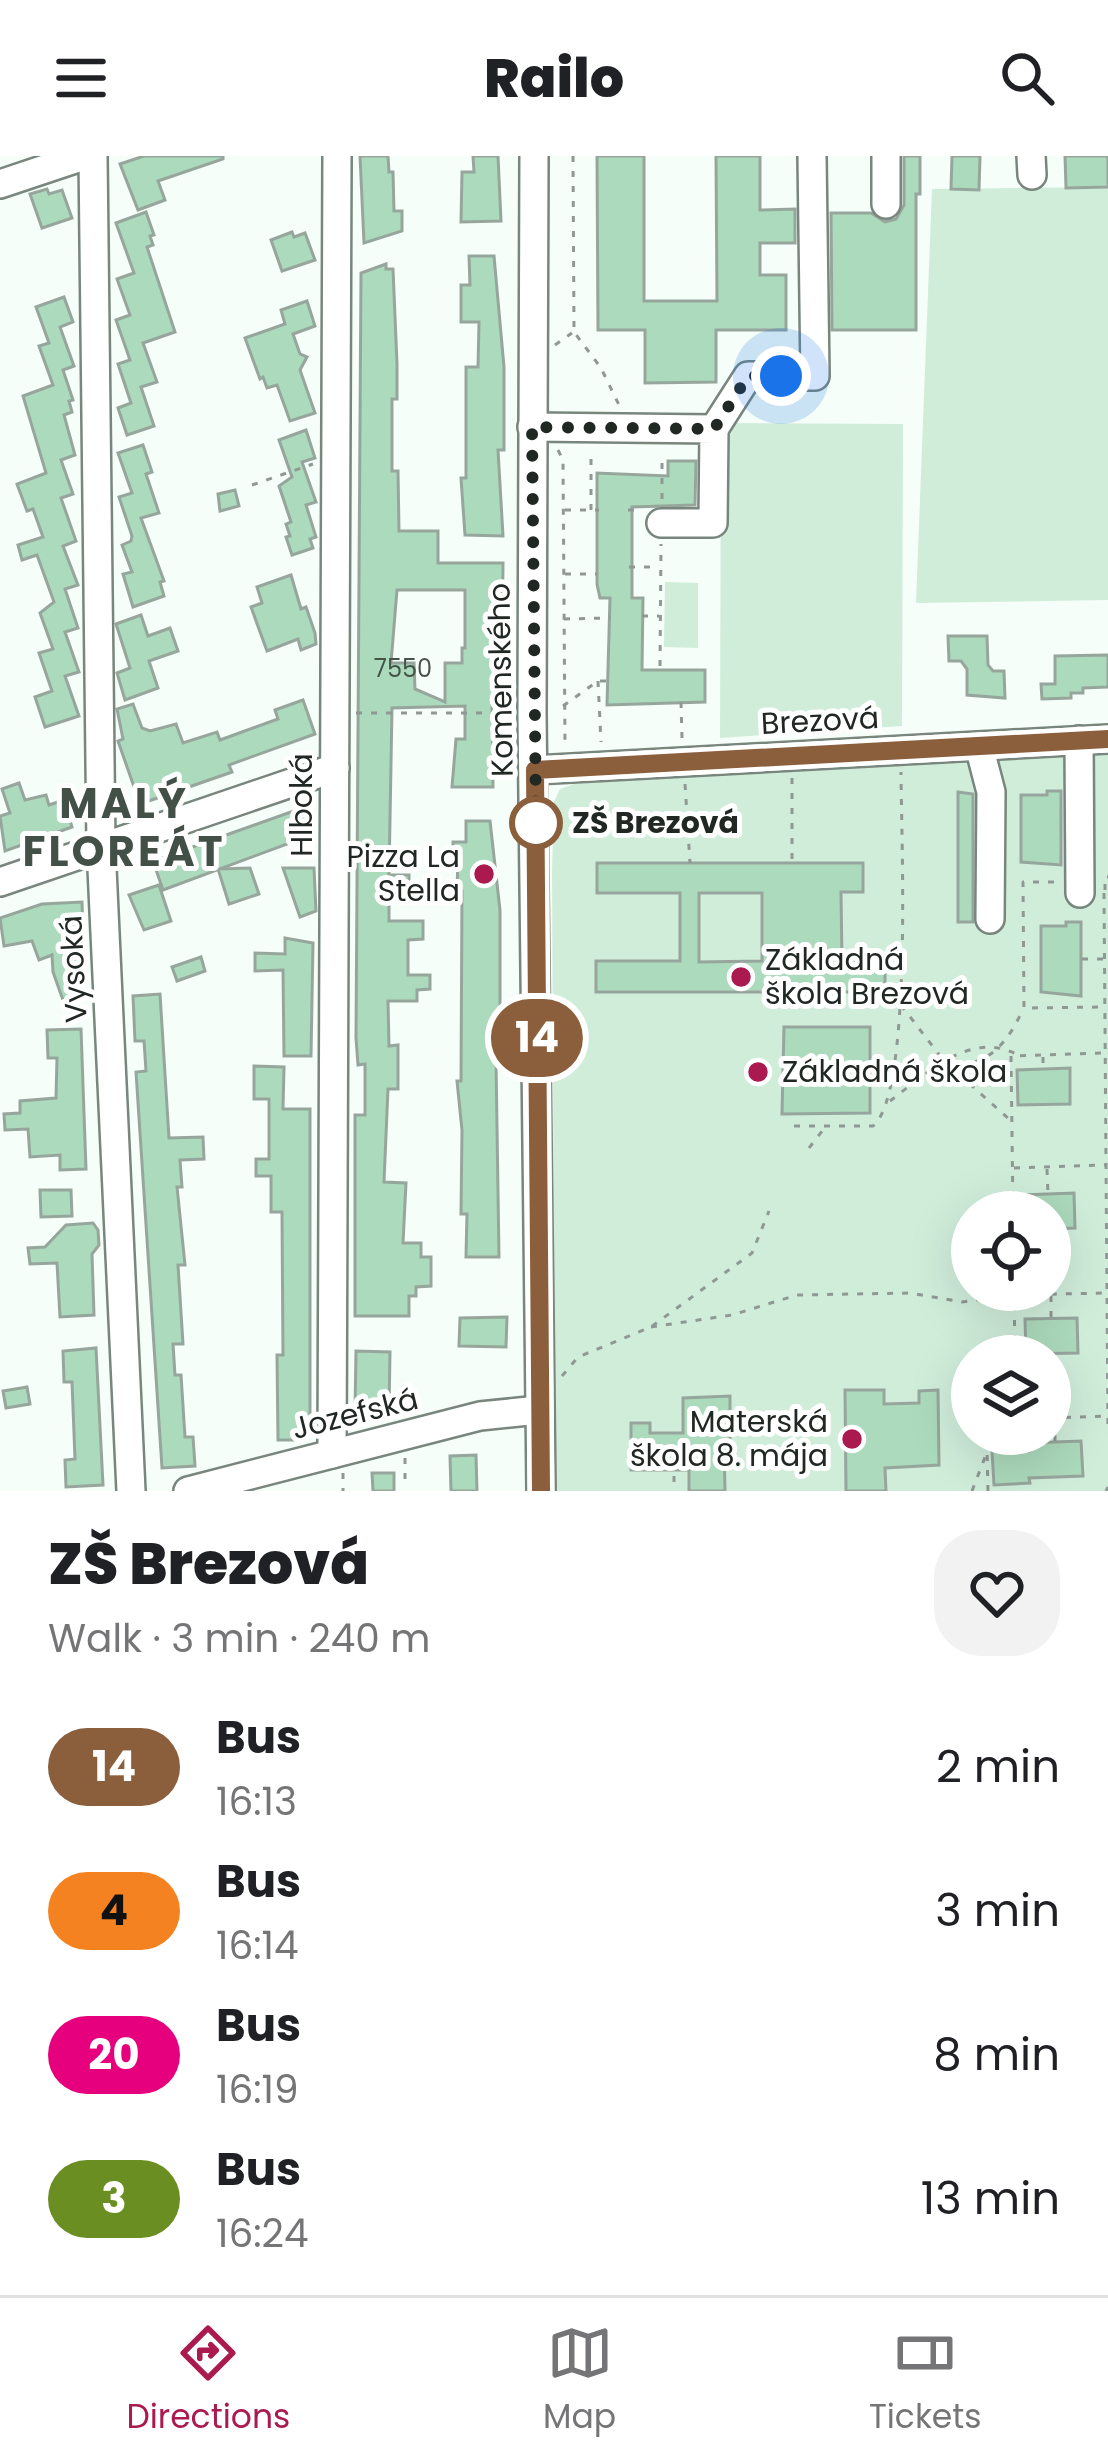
<!DOCTYPE html>
<html lang="en">
<head>
<meta charset="utf-8">
<style>
	:root { --surface:#fff; --page:#f2f2f2; --text:#202124; --muted:#757577; --line:#e0e0e0; --accent:#ab1a4f }
	body { margin:0; font-family:Poppins,sans-serif; background:var(--page); color:var(--text); height:100vh; display:flex; flex-direction:column; font-size:45px; white-space:nowrap }
	* { box-sizing:border-box; margin:0 }
	p { font-size:39px; color:var(--muted) }
	.icon { flex:none; width:66px; height:66px; fill:none; stroke:currentColor; stroke-width:2; stroke-linecap:round; stroke-linejoin:round }
	.map { position:relative; height:1335px; overflow:hidden }
	.details { display:flex; flex-direction:column; background:var(--surface); flex:1 }
	.details>* { flex:none }
	.badge { padding:0 24px; border-radius:39px; font-size:42px; line-height:78px }
	.fabs { position:absolute; left:951px; top:1035px; display:grid; gap:24px }
	.fabs a { display:grid; place-items:center; width:120px; height:120px; border-radius:50%; background:var(--surface); box-shadow:0 12px 48px #0002; font-size:60px }
	.you { position:absolute; width:60px; height:60px; margin:-30px; border:9px solid #fff; border-radius:50%; background:#1a73e8; box-shadow:0 0 0 18px #1a73e833 }
	.map>.badge { position:absolute; translate:-50% -50%; box-shadow:0 0 0 6px #fff }
	.round { display:grid; place-items:center; flex:none; width:126px; height:126px; border-radius:48px; background:var(--page) }
	.headline { display:flex; align-items:center; justify-content:space-between; height:204px; padding:0 48px }
	h1 { font-size:57px; font-weight:800; line-height:90px }
	ul { padding:0; list-style:none }
	li { display:flex; align-items:center; gap:36px; height:144px; padding:0 48px }
	li div { flex:1 }
	li b { display:block; font-size:45px }
	li em { font-style:normal }
	li .badge { min-width:132px; font-weight:700; text-align:center }
	header { display:flex; justify-content:space-between; align-items:center; height:156px; padding:0 48px; background:var(--surface); font-size:54px; font-weight:800 }
	.menu { display:flex; justify-content:space-around; align-items:center; height:168px; border-top:3px solid var(--line); background:var(--surface); font-size:33px; color:var(--muted) }
	.menu a { display:grid; justify-items:center; gap:6px }
	.menu .on { color:var(--accent) }
	.map>svg:first-child { display:block }
	.green { fill:#d0edda; fill-rule:evenodd }
	.building { fill:#acdabc; stroke:#97a69c; stroke-width:3; fill-rule:evenodd }
	.lines { fill:none; stroke-linecap:round; stroke-linejoin:round }
	.minor-casing { stroke:#78867d; stroke-width:32 }
	.path { stroke:#909893; stroke-width:3; stroke-dasharray:6 9; stroke-linecap:butt }
	.minor { stroke:#fff; stroke-width:27 }
	.line-casing { stroke:#fff; stroke-width:27 }
	.line { stroke:#8b5e3c; stroke-width:18 }
	.walk { stroke:#212723; stroke-width:12; stroke-dasharray:0 21.6 }
	.stop-dot { fill:#fff; stroke:#8b5e3c; stroke-width:6 }
	.poi-dot { fill:#ab1a4f; stroke:#fff; stroke-width:4.5 }
	.labels { text-anchor:middle; stroke-width:10; stroke-linejoin:round; paint-order:stroke }
	.number-label { font-size:24px; fill:#445449 }
	.street-label { font-size:30px; fill:#212723; stroke:#fff }
	.stop-label { font-size:30px; font-weight:bold; fill:#212723; stroke:#fff; text-anchor:start }
	.poi-label { font-size:30px; fill:#212723; stroke:#fff; text-anchor:end }
	.district-label { font-size:42px; font-weight:bold; letter-spacing:3px; fill:#425047; stroke:#fff }
</style>
</head>
<body>
<header><svg class="icon" aria-label="menu" viewBox="0 0 24 24"><path d="M4 6h16M4 12h16M4 18h16"/></svg>Railo<svg class="icon" aria-label="search" viewBox="0 0 24 24"><circle cx="10" cy="10" r="6"/><path d="M15 15l6 6"/></svg></header>
<div class="map">
<svg width="1108" height="1335" viewBox="0 0 1108 1335">
	<rect width="100%" height="100%" fill="#f5fef8"/>
	<g class="green">
		<path d="M1108,31v413l-192,3 16,-414z"/>
		<path d="M721,267l182,1 -1,302 -182,12z"/>
		<path d="M665,426l33,1v65l-34,-1z"/>
		<path d="M1108,589v746h-553l-3,-619 2,-70 6,-13 14,-5zM972,1056h78v78h-78zM972,1200h78v78h-78z"/>
	</g>
	<g class="building">
		<path d="M144,0h79v3l-65,22 7,19 -27,10 -18,-46z"/>
		<path d="M360,0h28l1,16h4l1,39h8v20l-38,12z"/>
		<path d="M473,0h25l3,65 -40,1 1,-50h12z"/>
		<path d="M597,0h47v145h73l-1,-145h44v54l35,-1v34h-35v32h26v55h-70v52l-71,1v-53h-47z"/>
		<path d="M904,0h16v38h-4v136h-84l-1,-117h40l14,9 11,-3 8,-14z"/>
		<path d="M952,0h28l-1,34 -28,-1z"/>
		<path d="M1065,0h43v31l-42,1z"/>
		<path d="M47,33l2,5 13,-4 10,28 -30,10 -12,-34z"/>
		<path d="M146,56l8,23 -4,1 3,9 -6,2 28,85 -32,11 14,39 -16,5 13,39 -27,9 -9,-27 13,-5 -13,-39 12,-4 -14,-40 14,-5 -13,-36 17,-6 -18,-50z"/>
		<path d="M292,76l2,5 11,-4 10,27 -33,11 -11,-31z"/>
		<path d="M469,100h25l10,111v83h-6l5,86 -38,-1 -4,-57h5v-111h12l1,-45h-18v-37h9z"/>
		<path d="M386,108v5h7l4,95v35h-5v72h6l1,60h39v32h65l-1,100h-3l2,43h-9l1,81h-41l4,-48h9v-33l-73,2 -3,167h20v17h-20v29h34v18l-15,1v35h22v14l-13,1v11h-29l1,45 9,-1v44h-10l-4,93 22,1 -3,60h18v14h10v29l-15,1v9h-7v20h-54v-201h10v-51l-7,1 -2,-27 5,-765zM397,434h68v58h-3v15h-17v39l-30,-13 -1,-26h-23z"/>
		<path d="M64,141l9,25 -13,5 14,39 -11,4 10,30 -4,1 3,11 -8,3 11,40 -14,5 12,34 -12,4 15,43 -13,5 15,39 -13,4 13,39 -13,4 14,40 -14,4 14,40 -34,11 -10,-30 17,-6 -13,-38 14,-4 -13,-36 14,-11 -17,-47 -15,5 -4,-15 25,-8 -10,-28 -6,2 -10,-27 29,-11 -23,-77 30,-11 -14,-39 10,-3 -13,-36z"/>
		<path d="M307,145l8,25 -22,8 7,20 7,3 -7,13 15,43 -25,8 -13,-36 -10,3 -4,-11 -3,2 -15,-41 40,-14 -4,-14z"/>
		<path d="M306,274l9,28 -13,4 14,40 -10,3 10,32 -6,2 3,9 -21,7 -6,-18 4,-1 -4,-12 5,-2 -12,-36 13,-9 -13,-37z"/>
		<path d="M143,289l9,27 -6,2 13,39 -18,5 23,63 -4,1 4,14 -31,11 -10,-33 9,-2 -10,-27 9,-4 1,-5 -13,-39 13,-4 -14,-40z"/>
		<path d="M668,305h28l-1,44 -63,2v91h11l-1,72h63v32l-98,3 3,-107h-10l-3,-14v-111l71,3z"/>
		<path d="M235,334l4,16 -19,5 -2,-17z"/>
		<path d="M291,419l10,34 5,-2 9,26 1,11 -15,6 -3,-11 -31,12 -16,-44 11,-4 -5,-16z"/>
		<path d="M141,459l7,21 22,-8 8,23 -29,10 9,27 -33,12 -8,-27 13,-5 -14,-44z"/>
		<path d="M948,480h39l1,29 5,6h11l1,27 -38,-3v-26l-6,-8h-12z"/>
		<path d="M1108,499v32l-25,1v5h-12v5l-29,1 -1,-15h14v-28z"/>
		<path d="M303,544l12,34 -86,31 3,7 -92,32 -22,-63 5,-2 -6,-30 16,-5 9,24 8,3 26,-7 7,19 34,-11 3,8 58,-21 -3,-9z"/>
		<path d="M19,627l6,17 21,-5 3,10 15,-5 8,27 -67,24 -5,-35 10,-3 -8,-24z"/>
		<path d="M1047,635h14v74l-40,-3v-67h26z"/>
		<path d="M958,636l15,2v128h-15z"/>
		<path d="M305,651l9,27 -151,56 -10,-29z"/>
		<path d="M466,665h24l10,89v124l-4,27 3,196h-33l1,-43h-6l1,-84 -5,-49h4l1,-190h-5l1,-34 -5,-1v-14h13z"/>
		<path d="M597,707h266v29h-22l1,69h43v31h-289v-31h84v-68h-83zM699,737h63v68l-63,1z"/>
		<path d="M250,712l9,26 -30,10 -11,-35z"/>
		<path d="M283,712h31l2,43 -16,6z"/>
		<path d="M159,729l12,36 -27,9 -15,-35z"/>
		<path d="M82,746l1,32h-7l4,64 -16,5 -11,-31 -1,-17 -13,5 -7,-19 -28,5 -4,-28 42,-14z"/>
		<path d="M1066,766h15v74l-40,-4v-66h25z"/>
		<path d="M285,782l28,5 -2,113h-27l-1,-86 -28,1v-18l30,1z"/>
		<path d="M201,801l4,14 -28,10 -5,-14z"/>
		<path d="M160,838l9,144 34,-1 1,22 -24,1 2,27h-5l8,78h-7l5,79h-10l2,31h6l4,62h8l2,29 -33,2 -26,-396 10,-1 -2,-30h-9l-2,-45z"/>
		<path d="M784,871h86v86l-88,1z"/>
		<path d="M81,873l5,140 -26,1v-15l-30,2 -2,-28 -23,1 -1,-16 16,-1v-12l36,-3 1,-40h-9l-1,-28z"/>
		<path d="M254,910l30,1 -1,42h27v312l-1,14h-14v5h-17l-1,-85h6l-1,-143h-11v-36h-15v-17h13v-60h-15z"/>
		<path d="M1070,912v36l-52,1 -1,-35z"/>
		<path d="M40,1034h31l1,26 -31,1z"/>
		<path d="M1074,1037l1,35 -25,1v-17h-28l-1,-17z"/>
		<path d="M93,1067l5,7 1,15 -7,9 2,61 -34,2 -3,-54 -27,1 -2,-16 17,-1 21,-22z"/>
		<path d="M507,1161l-1,30 -47,-1 1,-28z"/>
		<path d="M1077,1162l1,35 -52,1 -1,-35z"/>
		<path d="M96,1192l7,137 -37,2 -1,-27 10,-1 -3,-77h-8l-1,-31z"/>
		<path d="M356,1195l34,1 -1,59 -34,-1z"/>
		<path d="M27,1231l3,17 -24,4 -3,-17z"/>
		<path d="M845,1234h39v14l35,-1v-12l19,-1 1,75 -54,3 1,23h-40z"/>
		<path d="M730,1240v48h-6l1,47h-36v-21h-58v-47h19v10h33v-35z"/>
		<path d="M1081,1285l2,35 -54,2 1,5 -36,2 -2,-34h37v-8z"/>
		<path d="M476,1299l1,36h-26l-1,-35z"/>
		<path d="M372,1317h22v18h-21z"/>
	</g>
	<g class="lines">
		<g class="minor-casing">
			<g id="minor">
				<path d="M93,0l8,691 30,644"/>
				<path d="M534,0l-2,557 9,778"/>
				<path d="M1031,0l1,19"/>
				<path d="M0,28l84,-28"/>
				<path d="M886,48v-48"/>
				<path d="M532,271l182,2 -1,94h-52"/>
				<path d="M714,273l34,-53h67l-3,-220"/>
				<path d="M1079,584l1,153"/>
				<path d="M979,590l12,46 -1,127"/>
				<path d="M535,614l573,-31"/>
				<path d="M0,726l335,-114"/>
				<path d="M332,1298l5,-1298"/>
				<path d="M188,1335l292,-75 59,-6"/>
			</g>
		</g>
		<g class="path">
			<path d="M573,0l1,176 27,36 18,37"/>
			<path d="M555,189l17,-12"/>
			<path d="M558,294l5,10 2,284"/>
			<path d="M252,329l61,-21"/>
			<path d="M662,343v-45"/>
			<path d="M565,354h34"/>
			<path d="M591,354v-58"/>
			<path d="M628,354h14"/>
			<path d="M629,411h30"/>
			<path d="M565,418h32"/>
			<path d="M642,460h17"/>
			<path d="M564,463l46,-1"/>
			<path d="M660,510l1,-122"/>
			<path d="M598,525l3,61"/>
			<path d="M681,546l1,36"/>
			<path d="M563,550l35,-25h11"/>
			<path d="M356,557h152"/>
			<path d="M792,622v85"/>
			<path d="M685,628l5,79"/>
			<path d="M1054,726h-31l1,126 79,-1"/>
			<path d="M1105,734v-13h3"/>
			<path d="M1104,737l4,537"/>
			<path d="M1082,803h22"/>
			<path d="M901,849l43,56 65,58"/>
			<path d="M1043,901v12"/>
			<path d="M945,906c39,10 63,-19 77,-51"/>
			<path d="M890,945c36,-27 81,-72 128,-46"/>
			<path d="M794,970h79c40,-32 28,-293 28,-354"/>
			<path d="M809,992l14,-18"/>
			<path d="M1014,1012l92,-3"/>
			<path d="M1047,1013l1,25"/>
			<path d="M1013,1056l-2,-156 93,-3"/>
			<path d="M1014,1134l1,66"/>
			<path d="M1051,1140v22"/>
			<path d="M651,1171l81,-12 65,-20 113,-2 52,9 52,-7 92,-2"/>
			<path d="M562,1220l16,-19 73,-30 101,-74 17,-42"/>
			<path d="M1050,1262l58,-2"/>
			<path d="M1055,1264v22"/>
			<path d="M1005,1295v-17"/>
			<path d="M405,1302v22"/>
			<path d="M343,1317v18"/>
			<path d="M674,1320v15"/>
			<path d="M972,1335l22,-57"/>
			<path d="M988,1335l-1,-42 18,-1"/>
			<path d="M1106,1335l2,-4"/>
		</g>
		<use href="#minor" class="minor"/>
	</g>
	<g class="lines">
		<g class="line-casing">
			<path id="line" d="M541,1335l-6,-721 573,-31"/>
		</g>
		<use href="#line" class="line"/>
		<path class="walk" d="M536,667l-4,-396 182,2 34,-53h33"/>
	</g>
	<circle class="stop-dot" cx="536" cy="667" r="24"/>
	<g class="poi-dot">
		<circle cx="484" cy="718" r="12"/>
		<circle cx="741" cy="821" r="12"/>
		<circle cx="758" cy="916" r="12"/>
		<circle cx="852" cy="1283" r="12"/>
	</g>
	<g class="labels">
		<g class="number-label">
			<text x="403" y="521">7550</text>
		</g>
		<g class="street-label">
			<text transform="translate(501 524) rotate(-91)" y="10">Komenského</text>
			<text transform="translate(820 565) rotate(-3)" y="10">Brezová</text>
			<text transform="translate(302 649) rotate(-90)" y="10">Hlboká</text>
			<text transform="translate(74 813) rotate(-93)" y="10">Vysoká</text>
			<text transform="translate(355 1258) rotate(-14)" y="10">Jozefská</text>
		</g>
		<g class="stop-label">
			<text x="572" y="677">ZŠ Brezová</text>
		</g>
		<g class="poi-label">
			<text x="460" y="711">Pizza La<tspan x="460" dy="34">Stella</tspan></text>
			<text x="765" y="814" text-anchor="start">Základná<tspan x="765" dy="34">škola Brezová</tspan></text>
			<text x="782" y="926" text-anchor="start">Základná škola</text>
			<text x="828" y="1276">Materská<tspan x="828" dy="34">škola 8. mája</tspan></text>
		</g>
		<g class="district-label">
			<text x="124" y="662">MALÝ<tspan x="124" dy="48">FLOREÁT</tspan></text>
		</g>
	</g>
</svg>
<div class="fabs">
<a><svg class="icon" aria-label="locate" viewBox="0 0 24 24"><circle cx="12" cy="12" r="6"/><path d="M12 2v4M12 18v4M2 12h4M18 12h4"/></svg></a>
<a><svg class="icon" aria-label="layers" viewBox="0 0 24 24"><path d="M12 4l9 5-9 5-9-5zM3 14l9 5 9-5"/></svg></a>
</div>
<div class="you" style="left:781px;top:220px"></div>
<b class="badge" style="left:537px;top:882px;background:#8b5e3c;color:#fff">14</b>
</div>
<section class="details">
<div class="headline"><div><h1>ZŠ Brezová</h1><p>Walk · 3 min · 240 m</p></div><a class="round"><svg class="icon" aria-label="heart" viewBox="0 0 24 24"><path d="M12 20l-8-8c-3-5 5-10 8-4 3-6 11-1 8 4z"/></svg></a></div>
<ul>
<li><span class="badge" style="background:#8b5e3c;color:#fff">14</span><div><b>Bus</b><p>16:13</p></div><em>2 min</em></li>
<li><span class="badge" style="background:#f58220;color:#111">4</span><div><b>Bus</b><p>16:14</p></div><em>3 min</em></li>
<li><span class="badge" style="background:#e6007e;color:#fff">20</span><div><b>Bus</b><p>16:19</p></div><em>8 min</em></li>
<li><span class="badge" style="background:#6b8e23;color:#fff">3</span><div><b>Bus</b><p>16:24</p></div><em>13 min</em></li>
</ul>
</section>
<nav class="menu">
<a class="on"><svg class="icon" aria-label="directions" viewBox="0 0 24 24"><path d="M12 3l9 9-9 9-9-9zM9 14v-3h6M13 9l2 2-2 2"/></svg>Directions</a>
<a><svg class="icon" aria-label="map" viewBox="0 0 24 24"><path d="M3 6l6-2 6 2 6-2v14l-6 2-6-2-6 2zM9 4v14M15 6v14"/></svg>Map</a>
<a><svg class="icon" aria-label="tickets" viewBox="0 0 24 24"><path d="M3 7h18v10H3zM15 7v10"/></svg>Tickets</a>
</nav>
</body>
</html>
